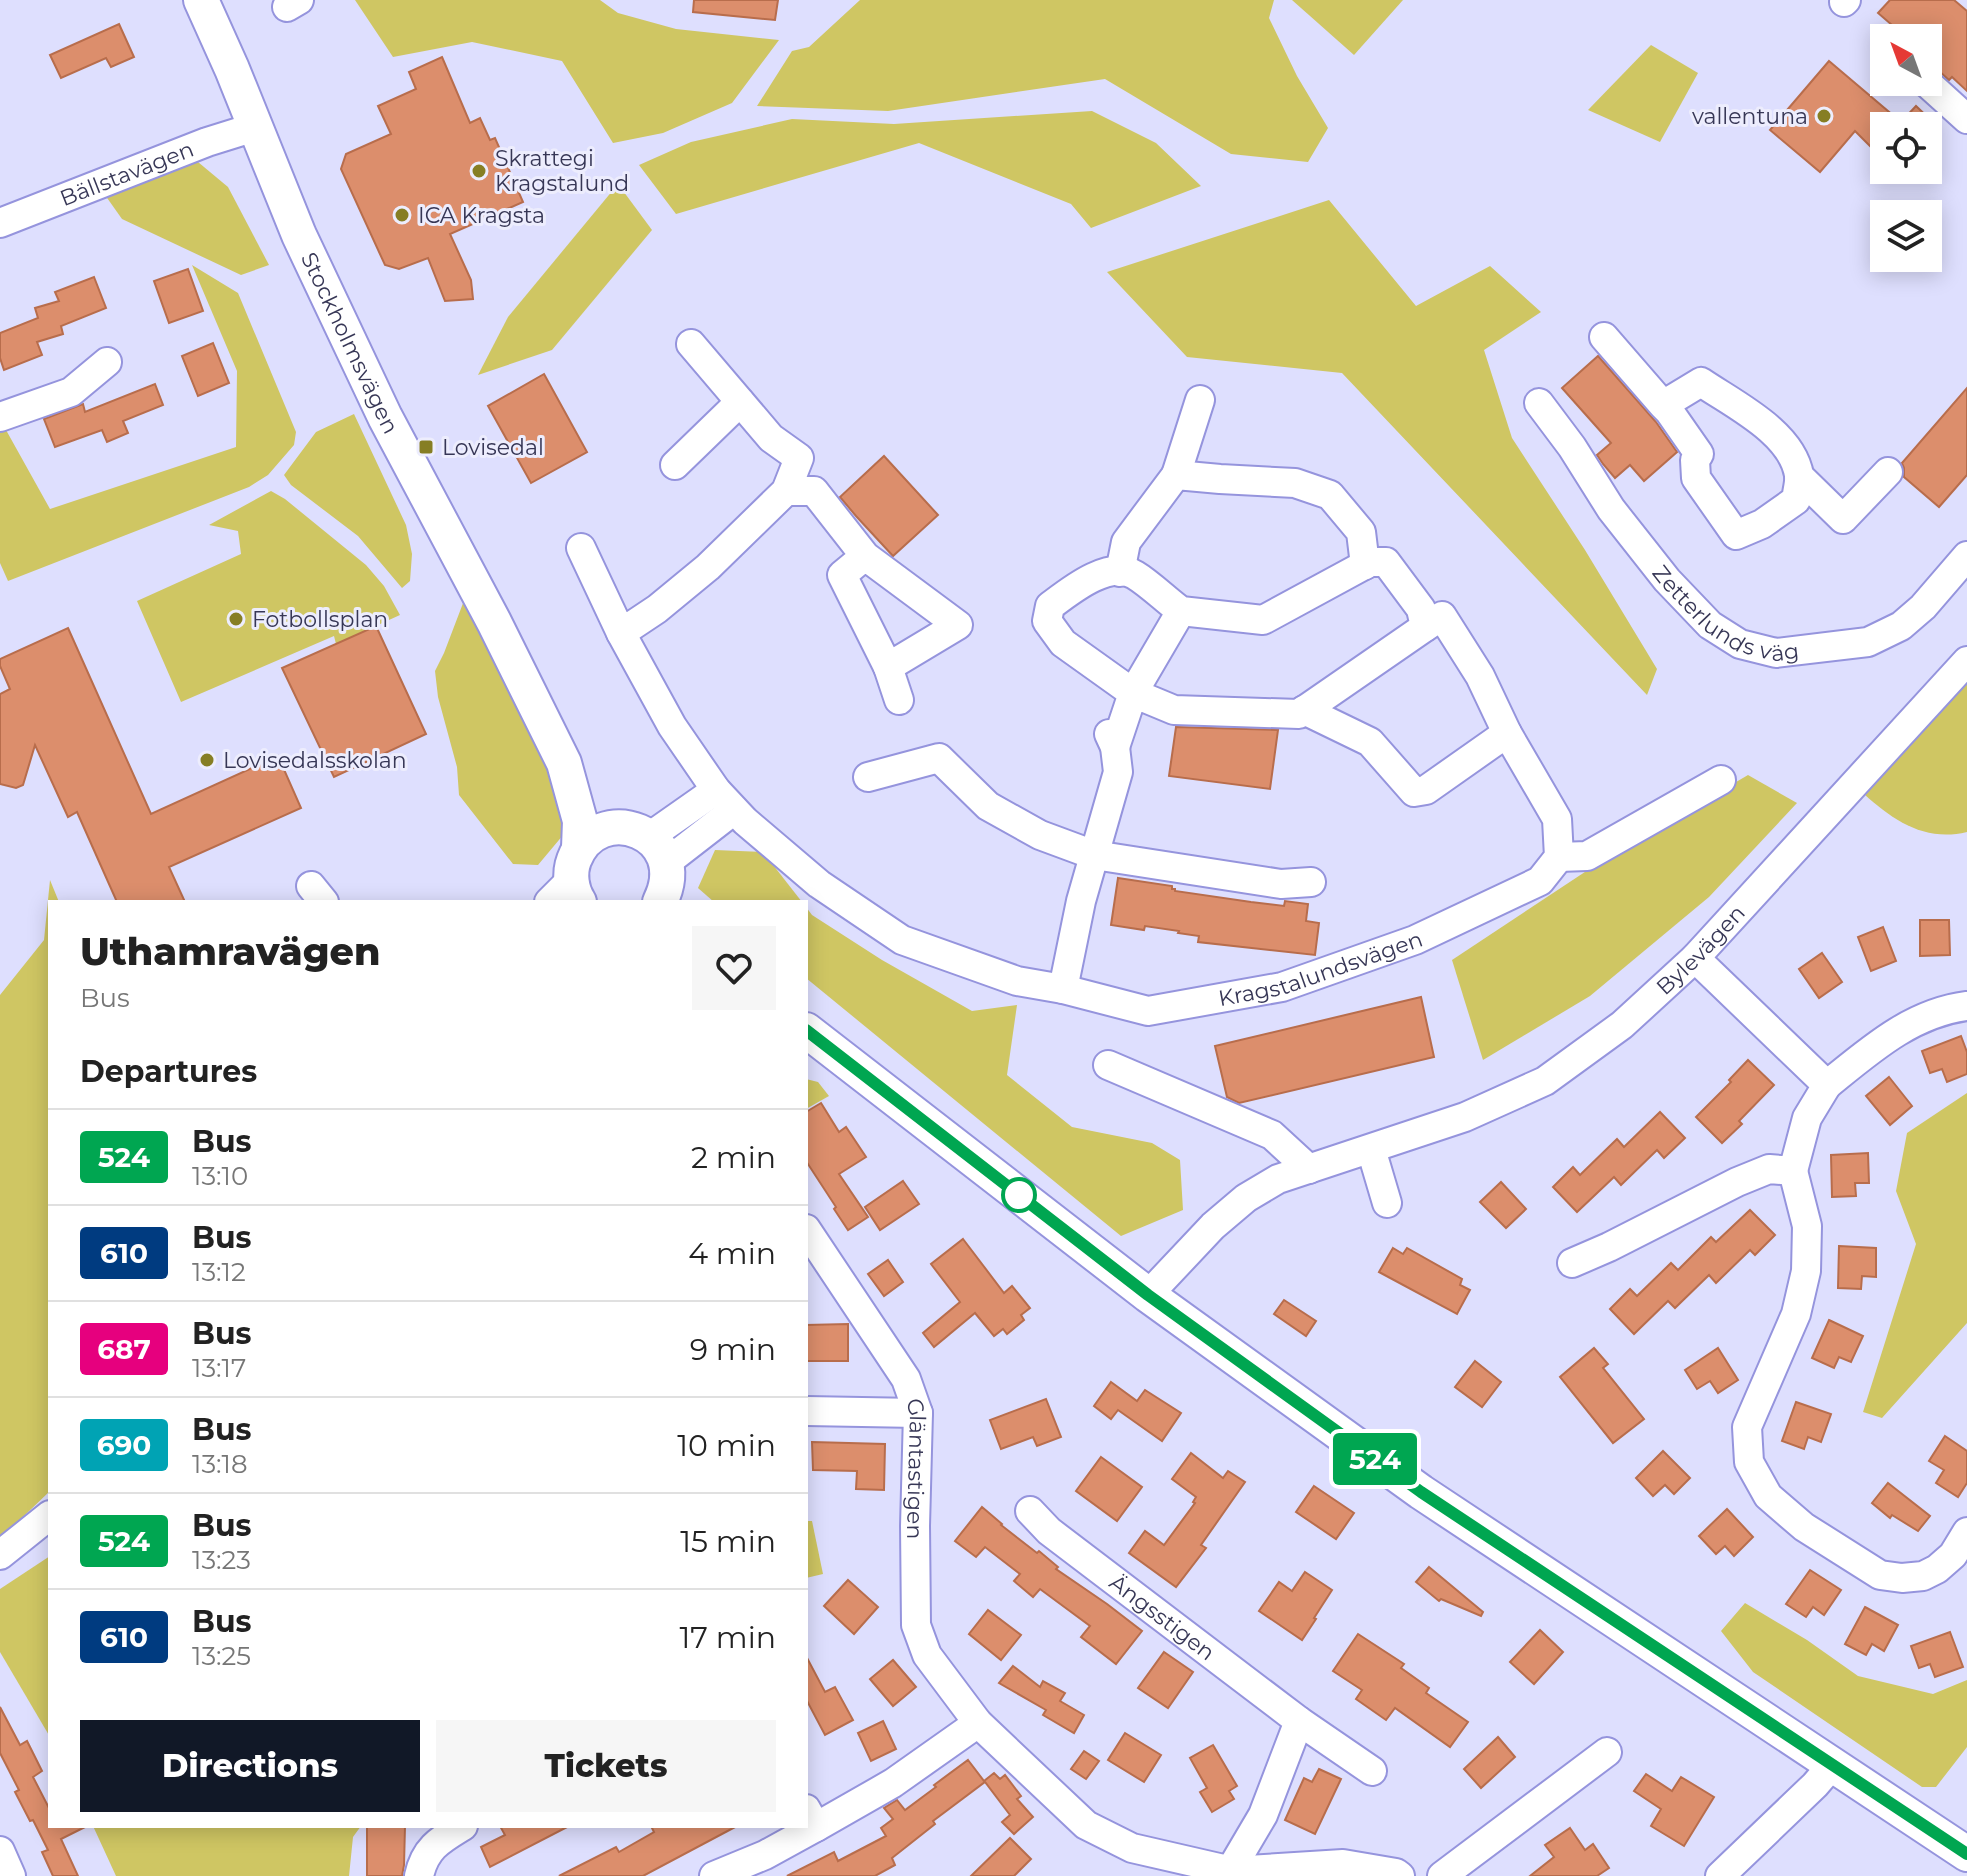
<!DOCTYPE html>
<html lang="en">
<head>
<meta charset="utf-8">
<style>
	:root { --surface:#fff; --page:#f6f6f6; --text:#222; --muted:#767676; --line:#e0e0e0; --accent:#111827 }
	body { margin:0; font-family:Montserrat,sans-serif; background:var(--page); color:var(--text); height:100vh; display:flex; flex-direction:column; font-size:30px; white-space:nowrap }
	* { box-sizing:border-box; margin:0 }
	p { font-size:26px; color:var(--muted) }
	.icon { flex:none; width:44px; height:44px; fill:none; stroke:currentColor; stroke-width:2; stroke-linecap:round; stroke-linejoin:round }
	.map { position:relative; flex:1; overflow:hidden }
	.details { position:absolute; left:48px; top:900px; width:760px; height:928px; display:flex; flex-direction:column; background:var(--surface); border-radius:0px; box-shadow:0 4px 20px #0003 }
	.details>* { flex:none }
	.badge { padding:0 16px; border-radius:6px; font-size:28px; line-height:52px }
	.needle { width:52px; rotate:319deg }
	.controls { position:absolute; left:1870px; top:24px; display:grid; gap:16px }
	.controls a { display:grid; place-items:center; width:72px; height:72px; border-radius:0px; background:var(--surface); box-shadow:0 4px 20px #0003; font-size:40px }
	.map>.badge { position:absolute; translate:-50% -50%; box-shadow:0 0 0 4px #fff }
	h2 { padding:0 32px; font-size:30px; line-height:72px }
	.round { display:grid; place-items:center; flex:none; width:84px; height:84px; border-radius:0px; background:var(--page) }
	.summary { display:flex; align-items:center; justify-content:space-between; height:136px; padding:0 32px }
	h1 { font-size:38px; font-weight:800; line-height:60px }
	.action { display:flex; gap:16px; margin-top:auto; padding:16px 32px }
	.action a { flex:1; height:92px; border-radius:0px; background:var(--accent); color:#fff; font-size:32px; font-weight:800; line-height:92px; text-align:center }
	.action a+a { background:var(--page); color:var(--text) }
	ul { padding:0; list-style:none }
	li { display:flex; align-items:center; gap:24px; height:96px; padding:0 32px; border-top:2px solid var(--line) }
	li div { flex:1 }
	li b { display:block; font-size:30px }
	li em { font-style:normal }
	li .badge { min-width:88px; font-weight:700; text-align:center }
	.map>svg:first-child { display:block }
	.green { fill:#cfc663 }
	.building { fill:#dc8e6c; stroke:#b86d4c; stroke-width:2 }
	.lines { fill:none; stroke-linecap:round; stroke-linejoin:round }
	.minor-casing { stroke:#9594dd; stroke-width:32 }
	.major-casing { stroke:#9594dd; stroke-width:38 }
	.minor { stroke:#fff; stroke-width:28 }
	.major { stroke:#fff; stroke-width:34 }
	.line-casing { stroke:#fff; stroke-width:18 }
	.line { stroke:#00a651; stroke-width:12 }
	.poi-dot { fill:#867e24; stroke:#ededfd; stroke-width:3 }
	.stop-dot { fill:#fff; stroke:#00a651; stroke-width:4 }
	.labels { text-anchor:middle; stroke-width:6; stroke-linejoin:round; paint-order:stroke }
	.poi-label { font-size:22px; fill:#373756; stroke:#ededfd; text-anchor:start }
	.street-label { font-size:22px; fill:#373756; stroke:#ededfd }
</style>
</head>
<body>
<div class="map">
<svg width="1967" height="1876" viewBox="0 0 1967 1876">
	<rect width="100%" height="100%" fill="#dedffe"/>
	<g class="green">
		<path d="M355,0h245l18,13 58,16 103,11 -47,63 -69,30 -50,10 -51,-82 -90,-19 -79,15z"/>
		<path d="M860,0h414l-5,18 28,58 31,52 -20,34 -77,-8 -126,-75 -217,32 -131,-5 35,-55 17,-4z"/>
		<path d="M1292,0h111l-49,55z"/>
		<path d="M1651,45l47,28 -38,69 -72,-32z"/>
		<path d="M1092,111l64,32 45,43 -110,42 -20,-24 -152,-61 -243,71 -37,-49 52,-23 101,-23 102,5z"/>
		<path d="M198,162l30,25 41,78 -28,10 -119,-56 -17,-24z"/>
		<path d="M618,184l34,46 -100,120 -74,25 30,-58z"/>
		<path d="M1329,200l87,106 74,-40 51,46 -57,38 28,88 73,112 72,119 -10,26 -305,-322 -155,-16 -80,-85z"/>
		<path d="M192,265l46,28 58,139 -2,13 -26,30 -19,12 -241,94 -8,-18v-130l6,-3 44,79 186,-62 1,-76z"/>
		<path d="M354,414l52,111 6,29 -2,27 -8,7 -44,-52 -67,-51 -7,-10 32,-43z"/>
		<path d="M271,491l14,8 81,66 18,21 16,29 -64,29 -2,-8 -153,66 -44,-101 104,-47 -3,-23 -29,-6z"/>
		<path d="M465,598l109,224 -36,43 -25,-1 -54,-69 -2,-28 -19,-70 -3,-26 9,-18z"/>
		<path d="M1967,678v154c-42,10 -73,-11 -103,-38z"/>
		<path d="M1748,775l49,28 -88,94 -119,99 -107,64 -31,-100 148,-98z"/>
		<path d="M715,850l48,2 39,50h-88l-16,-14z"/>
		<path d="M50,880l9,22h-9v589l-50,48v-544l44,-55z"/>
		<path d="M806,907l6,8 70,45 90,51 45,-6 -10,70 65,52 80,16 28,17 3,50 -62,26 -315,-258z"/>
		<path d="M806,1079l12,3 11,14 -23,13z"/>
		<path d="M1967,1093v230l-85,95 -19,-6 53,-168 -20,-53 11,-58z"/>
		<path d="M806,1521h6l11,53 -17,4z"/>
		<path d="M50,1556v181l-50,-85v-63z"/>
		<path d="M1745,1603l62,37 51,36 75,18 34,-14v67l-31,40h-14l-169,-115 -32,-41z"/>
		<path d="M93,1826h268l-8,11 -4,39h-233z"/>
	</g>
	<g class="building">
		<path d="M694,0h84l-3,20 -82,-8z"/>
		<path d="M1890,0h64l13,11v80l-15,-14 -3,3 -12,-11 -9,-4v-27h-21l-29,-25z"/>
		<path d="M119,24l15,33 -23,10 -5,-9 -45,20 -11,-23z"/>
		<path d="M442,57l28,66 10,-5 10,22 5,-2 28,64 -73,32 21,46 2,19 -28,2 -17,-43 -29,11 -14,-4 -44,-96 5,-15 45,-20 -13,-28 38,-17 -7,-17z"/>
		<path d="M1829,61l72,61 15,-16 21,20h-53v34l-29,-29 -35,41 -50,-42z"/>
		<path d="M188,269l15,42 -34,12 -15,-42z"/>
		<path d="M94,277l12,31 -45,18 2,8 -26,8 5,13 -38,15 -4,-12v-25l38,-15 -3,-10 24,-7 -4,-9z"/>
		<path d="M213,343l16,40 -31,13 -16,-40z"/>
		<path d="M1598,356l58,66 21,30 -33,29 -14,-16 -15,13 -12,-14 -6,-9 14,-12 -49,-55z"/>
		<path d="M544,374l43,78 -56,31 -43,-77z"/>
		<path d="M155,384l8,21 -40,16 5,12 -21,9 -5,-12 -47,17 -11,-28 39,-15 2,8z"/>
		<path d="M1967,388v87l-28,32 -35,-30v-9l-2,-5z"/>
		<path d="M884,456l54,59 -45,41 -37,-40 -16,-19z"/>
		<path d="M376,626l50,108 -92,43 -52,-109z"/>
		<path d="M68,628l83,186 127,-58 23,52 -132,59 16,35h-68l-40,-90 -9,5 -33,-72 -12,40 -7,3 -16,-4v-90l10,-5 -10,-23v-7z"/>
		<path d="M1176,727l102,3 -8,59 -101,-13z"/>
		<path d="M1118,878l54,8v3h3v2l76,11 33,4 1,-5 23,3 -2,17 13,2 -4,32 -117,-13 1,-6 -21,-3 1,-2 -34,-5 -1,4 -33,-5z"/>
		<path d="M1920,920h29l1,35 -30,1z"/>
		<path d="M1883,927l13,34 -25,10 -13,-34z"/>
		<path d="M1822,953l20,29 -23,16 -20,-29z"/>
		<path d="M1421,997l13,60 -195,46 -12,-6 -12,-51z"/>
		<path d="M1961,1036l6,16v22l-20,8 -5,-13 -12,4 -8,-22z"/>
		<path d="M1748,1060l26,25 -35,36 3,3 -20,19 -26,-26 35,-35 -2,-2z"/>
		<path d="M1889,1077l23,29 -22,19 -24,-29z"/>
		<path d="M821,1103l18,29 7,-5 20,30 -27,17 29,43 -20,13 -14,-21 2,-2 -30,-46v-49z"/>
		<path d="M1660,1112l25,26 -21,20 -7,-8 -36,35 -7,-8 -37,35 -24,-25 20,-20 7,8 37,-36 7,8z"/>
		<path d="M1868,1153l1,30h-14l1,13 -24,1 -1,-42z"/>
		<path d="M903,1181l16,23 -39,26 -15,-23z"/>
		<path d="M1501,1182l25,27 -20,19 -26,-26z"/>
		<path d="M1750,1210l25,25 -20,20 -5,-5 -34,33 -7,-8 -34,33 -7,-7 -34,33 -24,-25 20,-20 7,7 34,-33 7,7 33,-33 5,5z"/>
		<path d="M963,1239l41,54 8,-7 18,22 -9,7 3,5 -17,14 -4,-5 -9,7 -19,-23 -41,34 -11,-14 37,-31 -29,-38z"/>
		<path d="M1839,1246l37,2v29l-14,-1 -1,13 -23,-1z"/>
		<path d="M1393,1248l10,6 4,-6 55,31 -2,6 10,5 -13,24 -78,-42z"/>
		<path d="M888,1260l15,22 -19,14 -16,-22z"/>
		<path d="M1284,1300l32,21 -10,15 -32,-22z"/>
		<path d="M1829,1320l34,16 -12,26 -12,-5 -5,11 -22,-10z"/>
		<path d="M848,1324v37h-42v-36z"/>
		<path d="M1594,1348l14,16 -5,4 41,51 -31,24 -53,-66z"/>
		<path d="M1718,1348l20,32 -20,13 -8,-12 -13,8 -12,-19z"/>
		<path d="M1475,1361l26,21 -19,25 -27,-20z"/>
		<path d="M1111,1382l26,19 8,-11 36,23 -19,28 -44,-31 -7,9 -17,-13z"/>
		<path d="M1046,1399l15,38 -24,9 -4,-9 -32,12 -11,-29z"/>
		<path d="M1796,1402l35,12 -10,28 -13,-5 -4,12 -22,-8z"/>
		<path d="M1945,1436l22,15v32l-9,14 -22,-14 8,-13 -15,-9z"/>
		<path d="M812,1442l73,2 -1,46 -28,-1 1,-18 -44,-1z"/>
		<path d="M1663,1451l27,27 -16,16 -9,-9 -12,11 -17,-18z"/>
		<path d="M1191,1453l32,25 5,-7 17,11 -44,63 5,3 -30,39 -47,-34 16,-22 19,14 31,-42 -2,-1 3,-5 -24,-18z"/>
		<path d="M1101,1457l41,30 -25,34 -41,-30z"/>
		<path d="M1888,1483l42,33 -12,15 -26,-16 -2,3 -18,-15z"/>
		<path d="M1314,1486l40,27 -18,26 -40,-27z"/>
		<path d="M982,1507l20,17 -1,1 36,28 2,-2 19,16 -2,2 51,35 35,27 -26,33 -35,-27 9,-11 -50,-37 -7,8 -19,-16 6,-7 -35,-27 -9,10 -21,-16z"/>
		<path d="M1727,1509l26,28 -19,19 -9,-10 -9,8 -17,-18z"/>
		<path d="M1429,1567l54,45 -2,4 -40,-17 -2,2 -23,-19z"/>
		<path d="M1810,1570l31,20 -17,25 -11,-8 -7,10 -20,-13z"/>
		<path d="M1305,1572l27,18 -18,28 2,1 -14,21 -43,-29 20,-29 13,9z"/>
		<path d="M848,1580l30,27 -24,27 -30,-28z"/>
		<path d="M1865,1607l33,18 -14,26 -12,-7 -6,11 -21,-11z"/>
		<path d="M988,1610l33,25 -20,25 -32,-26z"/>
		<path d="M1540,1630l23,22 -29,32 -24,-22z"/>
		<path d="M1950,1632l13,35 -28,10 -5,-13 -11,4 -8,-22z"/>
		<path d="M1358,1634l46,30 -3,4 28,20 -3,5 42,29 -18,25 -55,-39 -9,12 -30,-21 6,-9 -29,-19z"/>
		<path d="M1164,1652l29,20 -25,36 -30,-20z"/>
		<path d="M806,1656l19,36 10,-5 18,33 -28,15 -19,-36z"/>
		<path d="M893,1660l23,27 -23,19 -23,-27z"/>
		<path d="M1013,1666l27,21 3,-6 22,12 -5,8 24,14 -10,18 -31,-18 3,-5 -47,-27z"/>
		<path d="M0,1707l20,38 7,-4 15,30 -9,6 17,33v16h37l-26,13 17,37h-25l-11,-24 6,-2 -15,-30 -3,1 -15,-29 4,-2 -19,-37z"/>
		<path d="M883,1721l13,28 -25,12 -13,-28z"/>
		<path d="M1125,1733l36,22 -17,27 -36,-22z"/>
		<path d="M1498,1737l17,20 -34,31 -17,-19z"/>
		<path d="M1213,1745l24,41 -8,5 5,8 -22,13 -12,-20 7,-4 -17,-30z"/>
		<path d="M1084,1751l15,10 -13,18 -15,-10z"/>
		<path d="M968,1760l16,21 10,-8 6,6 5,-4 16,21 -4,3 16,18 -19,17 -12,-12 8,-7 -25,-33 -52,39 2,3 -43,34 3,7 -20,11h-88l47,-24 4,9 48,-25 -5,-8 12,-9 -9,-11 13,-8 8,10 31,-23 -2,-2z"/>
		<path d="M1319,1769l22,10 -26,55 -30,-14 19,-42 8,4z"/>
		<path d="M1646,1774l26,17 9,-14 33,20 -30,49 -33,-20 10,-17 -27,-18z"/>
		<path d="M367,1826h38l-1,39 -2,11h-35z"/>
		<path d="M500,1826h69l-79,41 -9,-20 24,-12z"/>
		<path d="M651,1826h86l-94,50h-84l57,-29 3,5 35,-20z"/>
		<path d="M1570,1828l15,22 8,-6 16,24 -12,8h-67l24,-19 -9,-12z"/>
		<path d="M1010,1838l21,21 -17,17h-43z"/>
	</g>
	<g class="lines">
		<g class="minor-casing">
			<g id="minor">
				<path d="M1844,2l2,-2"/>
				<path d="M287,7l12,-7"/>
				<path d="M1926,82l41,37"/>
				<path id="s1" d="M0,223l207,-81 48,-15"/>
				<path d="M1604,337l59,68 6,6 30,43 -4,6 1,18 40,57 26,-11 34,-24c1,-8 4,-18 3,-25 -7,-43 -66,-71 -98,-93l-38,23"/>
				<path id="s2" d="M1539,403l33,44 39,62 56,71 43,45 30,19 36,9 92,-11 33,-16 22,-19 44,-51"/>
				<path d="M0,417l71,-25 36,-30"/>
				<path d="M675,465l65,-63"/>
				<path d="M1176,475l24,-75"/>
				<path d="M1799,476l44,43 45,-47"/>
				<path d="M786,491h28l51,65 93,69 -70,42 -46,-92 23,-19"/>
				<path d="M581,548l40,85 36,-24 51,-42 78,-76 13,-33 -28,-20 -80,-94"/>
				<path d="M1120,572l6,-30 50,-67 44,4 75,4 35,12 31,37 4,33"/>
				<path d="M1425,627l17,-11 38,60 27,57"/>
				<path id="s3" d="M621,633l51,93 44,64 29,31 74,63 83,56 115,41 46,8 85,22 134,-24 133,-47 125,-59 19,-24 -2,-38 -50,-86 -81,57 -12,2 -44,-50 -66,-32"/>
				<path d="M888,667l11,33"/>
				<path d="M1115,747l18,-54 -70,-50 -16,-22 3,-15c20,-15 59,-47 85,-31 15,9 32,26 46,36l-48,82 41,17 125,4 126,-87 -4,-18 -35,-47h-16l-107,58 -82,-9"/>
				<path d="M868,777l71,-19 49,48 52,29 54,20 187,29 30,-2"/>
				<path d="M649,837l67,-47"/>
				<path d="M1559,857l28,-1 134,-76"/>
				<path d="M667,862l67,-52"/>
				<path d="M311,886l13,16"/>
				<path d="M549,902l22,-22"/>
				<path d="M1063,989l18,-88 37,-129 -3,-25 -6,-13"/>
				<path d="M1108,1065l164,70 37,34"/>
				<path d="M1827,1085c42,-34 84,-72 140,-79"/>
				<path d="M1371,1149l16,54"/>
				<path d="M1793,1171l14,55 -1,45 -10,43 -49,113 2,35 19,34 36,31 76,48 22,3 21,-2 14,-7 16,-14 14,-23"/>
				<path id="s4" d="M806,1229l100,150 12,34 -3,113 1,99 11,30 51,68 108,102 46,23 100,23 111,-7 53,9 4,3"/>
				<path d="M1572,1263l37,-16 128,-65 32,-13 24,2 14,-53 20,-33 -132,-127"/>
				<path id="s5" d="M1148,1295l65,-69 33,-28 32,-19 187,-62 80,-36 77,-56 73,-67 272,-297"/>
				<path d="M806,1411l112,2"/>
				<path id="s6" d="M1030,1511l19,20 250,190 -36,94 -36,61"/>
				<path d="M0,1555l50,-40"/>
				<path d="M1299,1721l73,50"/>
				<path d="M816,1827l77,-44 85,-60"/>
				<path d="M0,1851l11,25"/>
				<path d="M419,1876c6,-28 21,-36 44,-50"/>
				<path d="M714,1876l51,-21 51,-28 -10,-18"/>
				<path d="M1442,1876l165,-124"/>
				<path d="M1720,1876l95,-91 18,-21"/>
			</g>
		</g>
		<g class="major-casing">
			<g id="major">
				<path id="s7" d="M201,0l31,69 67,166 86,182 109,205 70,141 16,58 -1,27"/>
				<path d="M579,902c-8,-12 -10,-29 -5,-42 24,-63 120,-27 86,42"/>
				<path d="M806,1030l342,265 273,197 546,362"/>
			</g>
		</g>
		<use href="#minor" class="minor"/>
		<use href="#major" class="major"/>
	</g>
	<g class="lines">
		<g class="line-casing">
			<path id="line" d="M806,1030l342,265 273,197 546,362"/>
		</g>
		<use href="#line" class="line"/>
	</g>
	<g class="poi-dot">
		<circle cx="1824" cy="116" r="8"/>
		<circle cx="479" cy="171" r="8"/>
		<circle cx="402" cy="215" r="8"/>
		<rect x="418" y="439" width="16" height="16" rx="4"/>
		<circle cx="236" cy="619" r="8"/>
		<circle cx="207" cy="760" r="8"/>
	</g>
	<circle class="stop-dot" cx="1019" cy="1195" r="16"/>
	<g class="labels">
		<g class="poi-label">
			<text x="1808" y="124" text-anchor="end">vallentuna</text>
			<text x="495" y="166">Skrattegi<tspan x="495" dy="25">Kragstalund</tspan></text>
			<text x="418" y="223">ICA Kragsta</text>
			<text x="442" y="455">Lovisedal</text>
			<text x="252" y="627">Fotbollsplan</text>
			<text x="223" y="768">Lovisedalsskolan</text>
		</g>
		<g class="street-label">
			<text dy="8" stroke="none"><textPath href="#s1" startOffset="136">Bällstavägen</textPath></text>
			<text dy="8" stroke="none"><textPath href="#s7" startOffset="374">Stockholmsvägen</textPath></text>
			<text dy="8" stroke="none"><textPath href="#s2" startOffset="290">Zetterlunds väg</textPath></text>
			<text dy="8" stroke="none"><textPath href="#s5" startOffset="664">Bylevägen</textPath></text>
			<text dy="8" stroke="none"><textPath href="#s3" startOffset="858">Kragstalundsvägen</textPath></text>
			<text dy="8" stroke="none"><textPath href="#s4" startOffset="272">Gläntastigen</textPath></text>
			<text dy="8" stroke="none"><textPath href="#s6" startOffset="170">Ängsstigen</textPath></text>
		</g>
	</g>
</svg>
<div class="controls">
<a><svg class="needle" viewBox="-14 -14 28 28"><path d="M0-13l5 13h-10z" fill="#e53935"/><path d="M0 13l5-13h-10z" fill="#767676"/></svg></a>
<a><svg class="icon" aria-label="locate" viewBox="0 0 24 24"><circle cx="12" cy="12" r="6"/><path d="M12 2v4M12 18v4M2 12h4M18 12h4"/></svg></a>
<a><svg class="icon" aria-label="layers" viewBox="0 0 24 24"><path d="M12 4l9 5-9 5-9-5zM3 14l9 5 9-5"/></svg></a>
</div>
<b class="badge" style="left:1375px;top:1459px;background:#00a651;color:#fff">524</b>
<section class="details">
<div class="summary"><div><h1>Uthamravägen</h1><p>Bus</p></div><a class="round"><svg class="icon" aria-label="heart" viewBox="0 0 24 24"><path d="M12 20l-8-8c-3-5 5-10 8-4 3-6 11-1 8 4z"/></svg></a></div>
<h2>Departures</h2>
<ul>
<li><span class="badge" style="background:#00a651;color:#fff">524</span><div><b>Bus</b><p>13:10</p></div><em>2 min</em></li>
<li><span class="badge" style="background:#003b80;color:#fff">610</span><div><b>Bus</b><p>13:12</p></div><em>4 min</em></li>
<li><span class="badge" style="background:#e6007e;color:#fff">687</span><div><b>Bus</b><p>13:17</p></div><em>9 min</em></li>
<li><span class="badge" style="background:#00a3b4;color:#fff">690</span><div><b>Bus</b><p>13:18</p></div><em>10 min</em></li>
<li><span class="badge" style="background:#00a651;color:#fff">524</span><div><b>Bus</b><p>13:23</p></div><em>15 min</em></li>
<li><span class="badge" style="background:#003b80;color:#fff">610</span><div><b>Bus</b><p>13:25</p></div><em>17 min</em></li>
</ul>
<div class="action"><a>Directions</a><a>Tickets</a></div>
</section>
</div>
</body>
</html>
